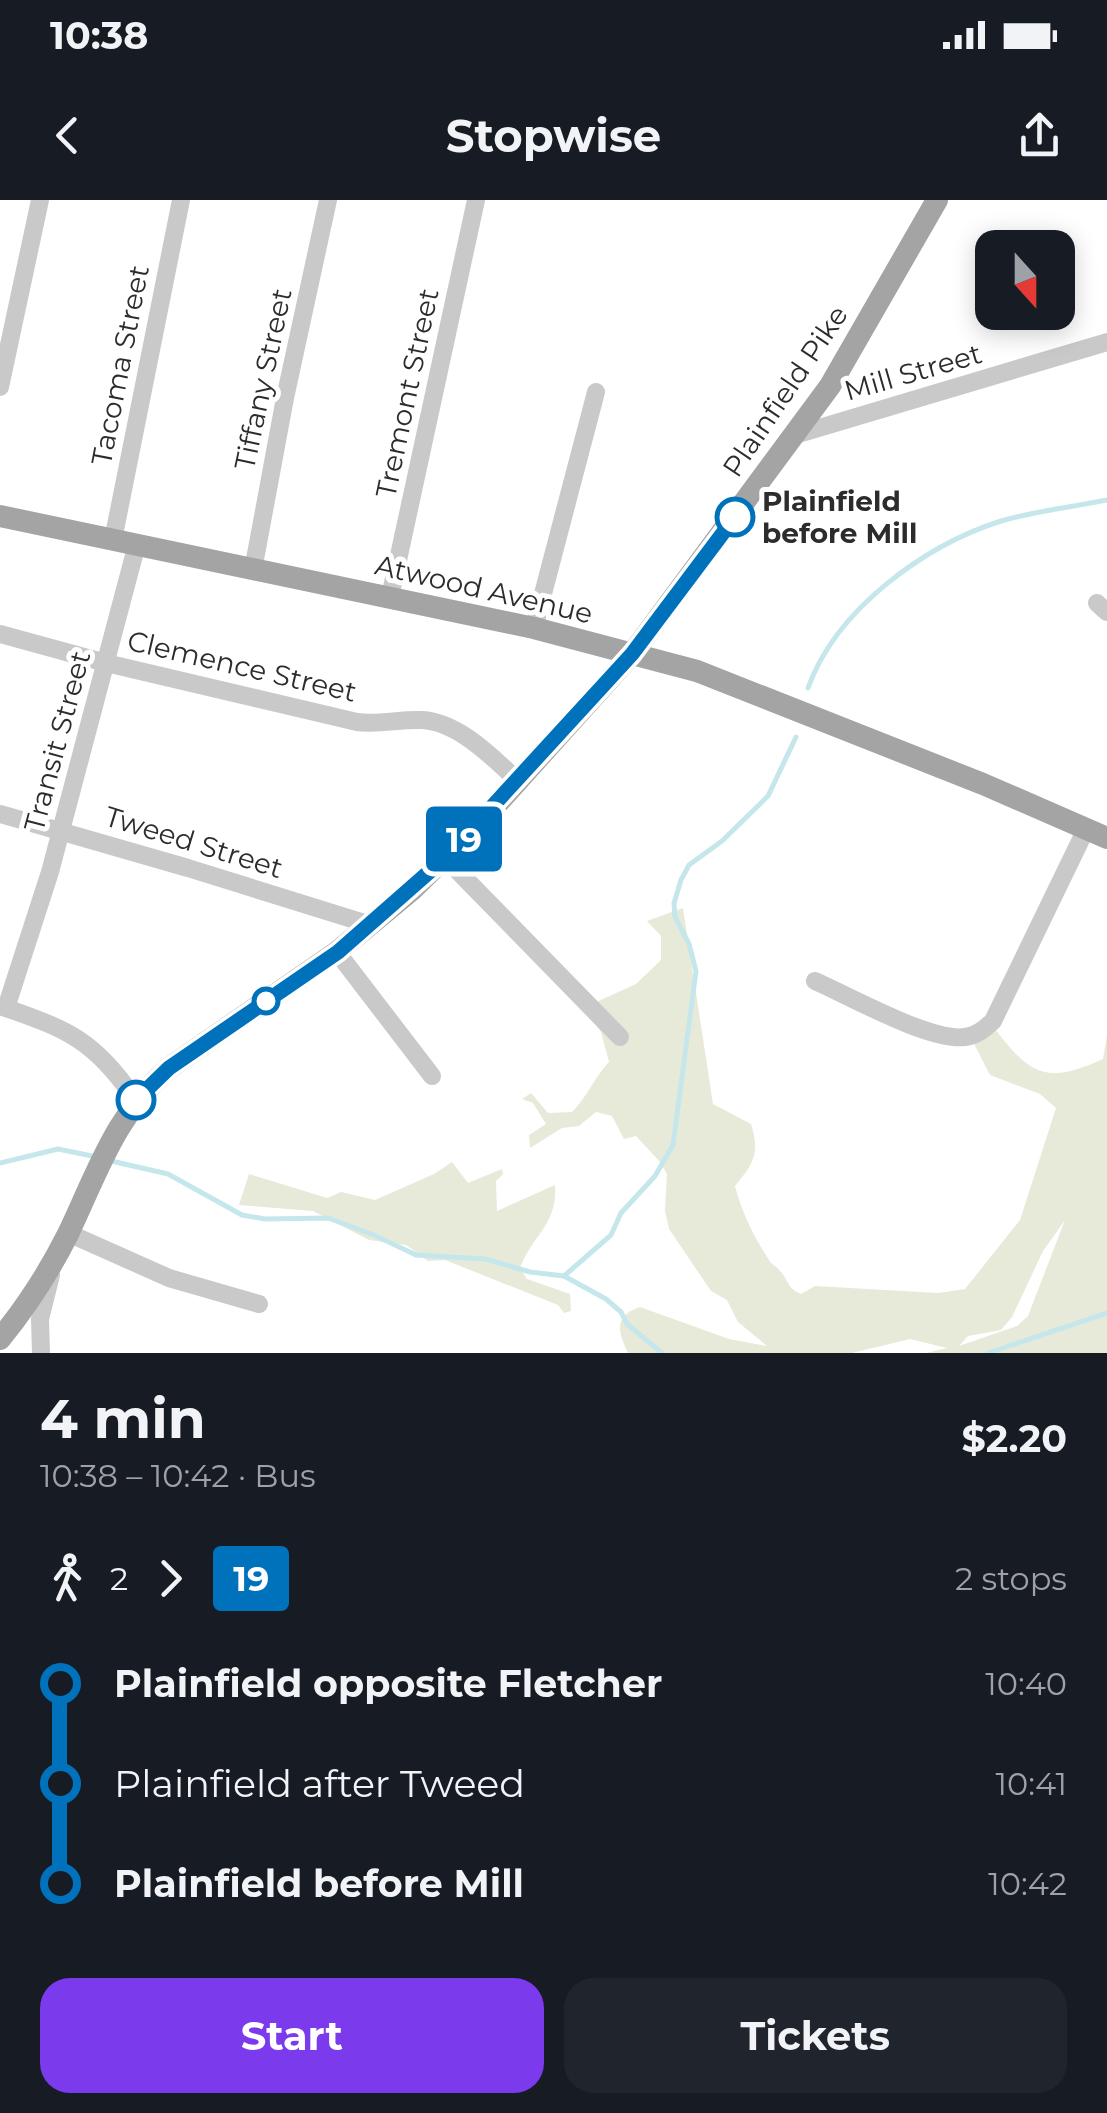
<!DOCTYPE html>
<html lang="en">
<head>
<meta charset="utf-8">
<style>
	:root { --surface:#171b24; --page:#20242c; --text:#f1f3f6; --muted:#9ea1a6; --accent:#7c3aed }
	body { margin:0; font-family:Montserrat,sans-serif; background:var(--page); color:var(--text); height:100vh; display:flex; flex-direction:column; font-size:38px; white-space:nowrap }
	* { box-sizing:border-box; margin:0 }
	p { font-size:32px; color:var(--muted) }
	.icon { flex:none; width:55px; height:55px; fill:none; stroke:currentColor; stroke-width:2; stroke-linecap:round; stroke-linejoin:round }
	.map { position:relative; height:1153px; overflow:hidden }
	.side { display:flex; flex-direction:column; background:var(--surface); flex:1 }
	.side>* { flex:none }
	.badge { padding:0 20px; border-radius:8px; font-size:35px; line-height:65px }
	.needle { width:65px; rotate:159deg }
	.buttons { position:absolute; left:975px; top:30px; display:grid; gap:20px }
	.buttons a { display:grid; place-items:center; width:100px; height:100px; border-radius:20px; background:var(--surface); box-shadow:0 5px 25px #0003; font-size:50px }
	.map>.badge { position:absolute; translate:-50% -50%; box-shadow:0 0 0 5px #fff }
	.legs { display:flex; align-items:center; gap:15px; height:110px; padding:0 40px; font-size:32px }
	.legs p { margin-inline-start:auto }
	.headline { display:flex; align-items:center; justify-content:space-between; height:170px; padding:0 40px }
	h1 { font-size:55px; font-weight:700; line-height:75px }
	.action { display:flex; gap:20px; margin-top:auto; padding:20px 40px }
	.action a { flex:1; height:115px; border-radius:30px; background:var(--accent); color:#fff; font-size:40px; font-weight:700; line-height:115px; text-align:center }
	.action a+a { background:var(--page); color:var(--text) }
	ul { padding:0 40px; list-style:none }
	li { display:flex; align-items:center; gap:35px; height:100px; font-size:38px }
	li i { display:grid; place-items:center; width:15px; height:100%; margin:0 12px; background:currentColor }
	li i::after { content:''; width:25px; height:25px; margin:-12px; border:8px solid; border-radius:50%; background:var(--surface) }
	li p { margin-inline-start:auto }
	li:first-child i { background:linear-gradient(#0000 50%,currentColor 0) }
	li:last-child i { background:linear-gradient(currentColor 50%,#0000 0) }
	.status { display:flex; justify-content:space-between; align-items:center; height:70px; padding:0 50px; background:var(--surface); direction:ltr }
	.status svg { height:28px; fill:currentColor }
	header { display:flex; justify-content:space-between; align-items:center; height:130px; padding:0 40px; background:var(--surface); font-size:45px; font-weight:700 }
	.map>svg:first-child { display:block }
	.green { fill:#e7ead9; fill-rule:evenodd }
	.lines { fill:none; stroke-linecap:round; stroke-linejoin:round }
	.stream { stroke:#c5e7eb; stroke-width:5 }
	.minor { stroke:#c9c9c9; stroke-width:18 }
	.major { stroke:#a4a4a4; stroke-width:22 }
	.line-1-casing { stroke:#fff; stroke-width:22 }
	.line-1 { stroke:#0072bc; stroke-width:15 }
	.stop-1-dot { fill:#fff; stroke:#0072bc; stroke-width:5 }
	.labels { text-anchor:middle; stroke-width:10; stroke-linejoin:round; paint-order:stroke }
	.street-label { font-size:28px; fill:#2c2c2c; stroke:#fff }
	.stop-label { font-size:28px; font-weight:bold; fill:#2c2c2c; stroke:#fff; text-anchor:start }
</style>
</head>
<body>
<div class="status"><b>10:38</b><svg viewBox="0 0 49 12"><path d="M0 12V9h3v3zM5 12V6h3v6zM10 12V3h3v9zM15 12V0h3v12zM26 1h20v11H26zM47 4h2v5h-2z"/></svg></div>
<header><svg class="icon" aria-label="back" viewBox="0 0 24 24"><path d="M15 5l-7 7 7 7"/></svg>Stopwise<svg class="icon" aria-label="share" viewBox="0 0 24 24"><path d="M12 15V3M7 8l5-5 5 5M5 13v7h14v-7"/></svg></header>
<div class="map">
<svg width="1107" height="1153" viewBox="0 0 1107 1153">
	<rect width="100%" height="100%" fill="#fff"/>
	<g class="green">
		<path d="M683,708l30,196 38,20c9,29 3,39 -16,62 7,27 19,51 34,74 3,5 8,7 11,11 9,10 7,17 21,23l14,-8 123,7 27,-4 55,-69 36,-112 -16,-14 -50,-19 -19,-37 21,-13c37,49 52,61 111,34l4,-24v318h-181l21,-5 -37,-9 -58,14h-224c-10,-21 -15,-37 12,-46l89,32 38,7 -29,-24 -11,-22 -16,-9 -42,-62 -4,-18 2,-37 -7,-12 -24,-26 -12,3 -12,-23 -16,-4 -17,14 -17,2 -32,20 -1,-13 17,-11 -13,-21 -11,-4 9,-6 17,20 24,-1c16,-16 21,-33 37,-50l-8,-30 -18,-24 53,-24 25,-24v-24l-14,-15zM1065,1020l-37,96 -11,10 -58,20 9,-10 33,-6 11,-13 31,-66z"/>
		<path d="M452,962l16,21 34,-14 1,5 -7,7 1,30 58,-26c3,39 -23,51 -35,83l7,11 43,15 1,17 -7,2 -6,-8 -113,-45 -17,1 -22,-16 -37,-5 -56,-29 -74,-6 10,-31 78,24 14,-6 34,8 59,-26z"/>
	</g>
	<g class="lines">
		<g class="stream">
			<path d="M808,488c28,-78 115,-142 193,-167 34,-10 71,-14 106,-21"/>
			<path d="M107,960l61,14 74,41 23,4 63,-1 46,17 42,20 69,4 45,13 34,4 42,23 15,13 6,12 35,29"/>
			<path d="M0,963l58,-14 39,8"/>
			<path d="M564,1076l47,-41 10,-22 34,-37 18,-31 23,-174 -7,-27 -14,-27 -1,-14 7,-23 8,-15 33,-24 46,-45 28,-59"/>
			<path d="M988,1153l119,-40"/>
		</g>
		<g class="minor">
			<path d="M0,187l40,-187"/>
			<path d="M792,236l315,-94"/>
			<path d="M113,340l68,-340"/>
			<path d="M253,370l32,-172 43,-198"/>
			<path d="M390,397l86,-397"/>
			<path d="M1097,403l10,9"/>
			<path d="M534,428l62,-236"/>
			<path d="M0,434l106,29 251,59c22,3 43,-3 65,-2 36,2 69,36 94,59"/>
			<path d="M0,614l188,54 183,57"/>
			<path d="M445,658l175,179"/>
			<path d="M337,752l95,124"/>
			<path d="M815,781c34,15 116,61 150,56 13,-2 19,-8 28,-16l93,-192"/>
			<path d="M0,806c70,24 92,33 136,94"/>
			<path d="M6,808l44,-136 87,-328"/>
			<path d="M68,1033l101,45 90,26"/>
			<path d="M41,1153l-1,-34 11,-44"/>
		</g>
		<g class="major">
			<path d="M0,316l534,112 163,43 286,113 124,54"/>
			<path d="M0,1139c27,-33 49,-67 68,-105 30,-63 47,-119 101,-166l168,-116 76,-63 65,-64 154,-171 198,-268 107,-186"/>
		</g>
	</g>
	<g class="lines">
		<g class="line-1-casing">
			<path id="line-1" d="M136,900l33,-32 169,-116 107,-94 187,-204 103,-137"/>
		</g>
		<use href="#line-1" class="line-1"/>
	</g>
	<g class="stop-1-dot">
		<circle cx="735" cy="317" r="18"/>
		<circle cx="266" cy="801" r="12"/>
		<circle cx="136" cy="900" r="18"/>
	</g>
	<g class="labels">
		<g class="street-label">
			<text transform="translate(120 165) rotate(-79)" y="10">Tacoma Street</text>
			<text transform="translate(913 172) rotate(-16)" y="10">Mill Street</text>
			<text transform="translate(263 179) rotate(-78)" y="10">Tiffany Street</text>
			<text transform="translate(785 191) rotate(-56)" y="10">Plainfield Pike</text>
			<text transform="translate(407 193) rotate(-78)" y="10">Tremont Street</text>
			<text transform="translate(484 389) rotate(13)" y="10">Atwood Avenue</text>
			<text transform="translate(242 466) rotate(13)" y="10">Clemence Street</text>
			<text transform="translate(57 541) rotate(-75)" y="10">Transit Street</text>
			<text transform="translate(194 642) rotate(17)" y="10">Tweed Street</text>
		</g>
		<g class="stop-label">
			<text x="762" y="311">Plainfield<tspan x="762" dy="32">before Mill</tspan></text>
		</g>
	</g>
</svg>
<div class="buttons">
<a><svg class="needle" viewBox="-14 -14 28 28"><path d="M0-13l5 13h-10z" fill="#e53935"/><path d="M0 13l5-13h-10z" fill="#9ea1a6"/></svg></a>
</div>
<b class="badge" style="left:464px;top:639px;background:#0072bc;color:#fff">19</b>
</div>
<section class="side">
<div class="headline"><div><h1>4 min</h1><p>10:38 – 10:42 · Bus</p></div><b>$2.20</b></div>
<div class="legs"><svg class="icon" aria-label="walk" viewBox="0 0 24 24"><circle cx="13" cy="4" r="2"/><path d="M13 8l-2 6 4 7M11 14l-3 7M7 12l3-4h3l4 4"/></svg>2<svg class="icon" aria-label="forward" viewBox="0 0 24 24"><path d="M9 5l7 7-7 7"/></svg><b class="badge" style="background:#0072bc;color:#fff">19</b><p>2 stops</p></div>
<ul>
<li><i style="color:#0072bc"></i><b>Plainfield opposite Fletcher</b><p>10:40</p></li>
<li><i style="color:#0072bc"></i><span>Plainfield after Tweed</span><p>10:41</p></li>
<li><i style="color:#0072bc"></i><b>Plainfield before Mill</b><p>10:42</p></li>
</ul>
<div class="action"><a>Start</a><a>Tickets</a></div>
</section>
</body>
</html>
